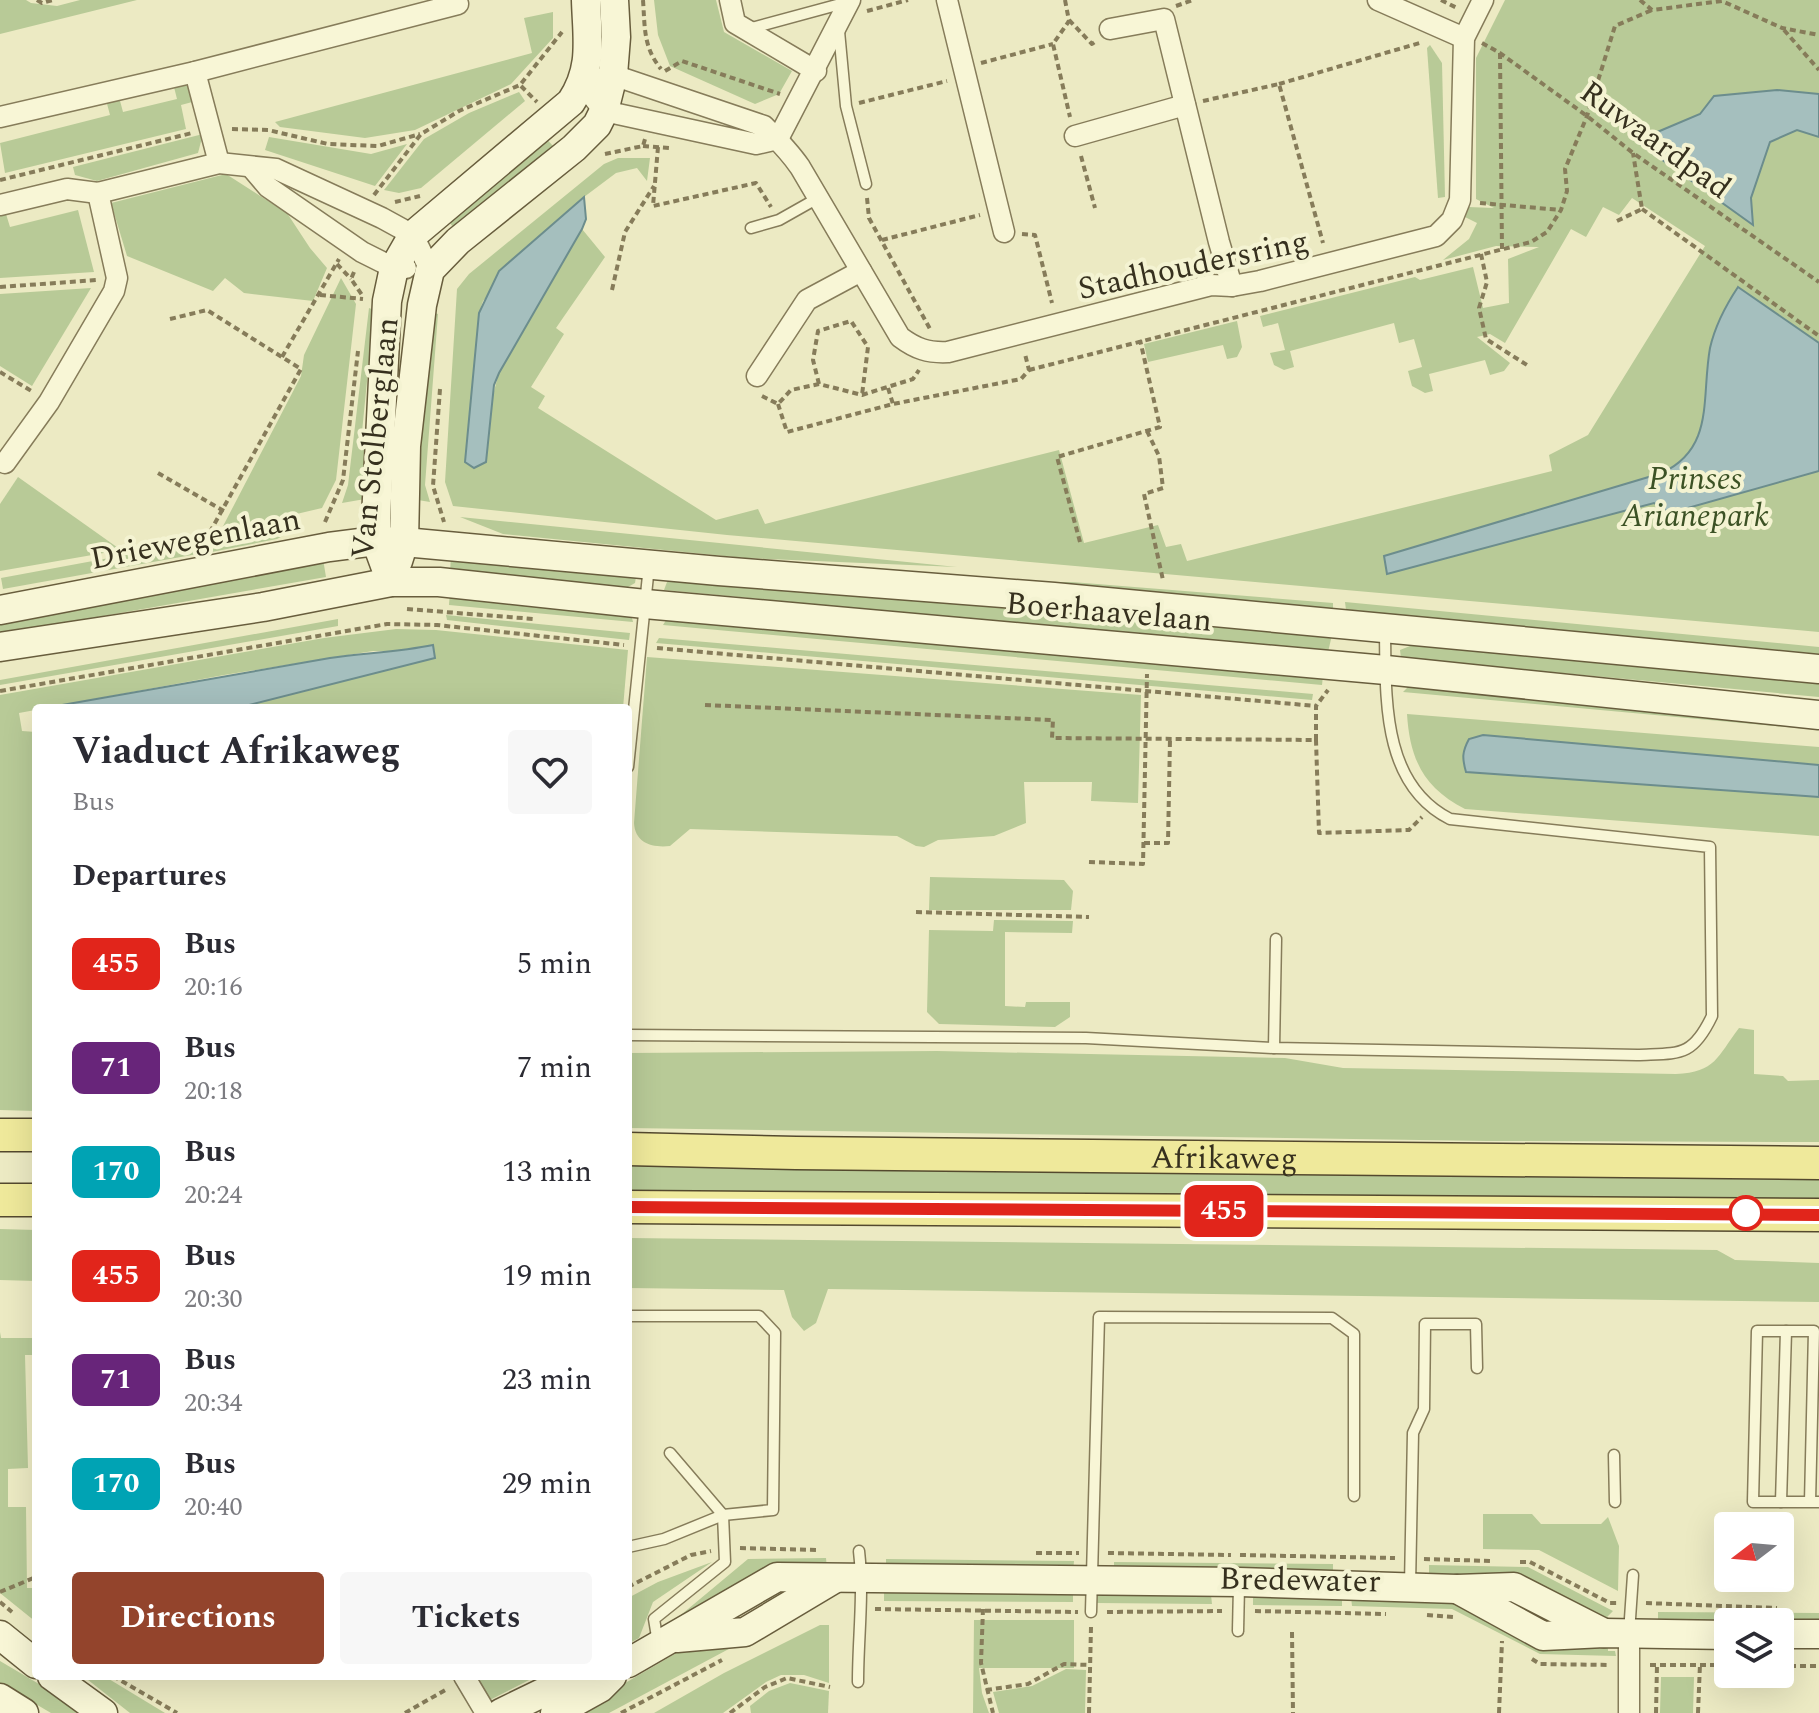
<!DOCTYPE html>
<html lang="en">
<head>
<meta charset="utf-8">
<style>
	:root { --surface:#fff; --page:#f7f7f7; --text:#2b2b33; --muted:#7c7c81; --accent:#93442c }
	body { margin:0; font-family:Spectral,serif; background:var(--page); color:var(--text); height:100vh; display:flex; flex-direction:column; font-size:30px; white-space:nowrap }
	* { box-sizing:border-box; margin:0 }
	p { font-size:26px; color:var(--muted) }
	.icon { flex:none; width:44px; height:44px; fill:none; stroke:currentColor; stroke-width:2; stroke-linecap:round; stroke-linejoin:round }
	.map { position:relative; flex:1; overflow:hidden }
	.sheet { position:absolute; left:32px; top:704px; width:600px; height:976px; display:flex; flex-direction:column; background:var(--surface); border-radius:8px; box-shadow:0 8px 32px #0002 }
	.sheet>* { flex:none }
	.badge { padding:0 16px; border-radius:12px; font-size:28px; line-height:52px }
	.needle { width:52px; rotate:254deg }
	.fabs { position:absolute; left:1714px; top:1512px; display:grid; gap:16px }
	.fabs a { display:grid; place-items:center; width:80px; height:80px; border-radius:8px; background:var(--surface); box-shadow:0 8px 32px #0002; font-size:40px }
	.map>.badge { position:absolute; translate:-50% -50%; box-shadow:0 0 0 4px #fff }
	h2 { padding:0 40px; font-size:30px; line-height:72px }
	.round { display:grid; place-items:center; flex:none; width:84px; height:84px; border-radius:8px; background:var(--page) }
	.headline { display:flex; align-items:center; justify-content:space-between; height:136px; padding:0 40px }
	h1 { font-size:38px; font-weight:700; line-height:60px }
	.action { display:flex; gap:16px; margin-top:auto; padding:16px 40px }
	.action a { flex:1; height:92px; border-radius:8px; background:var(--accent); color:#fff; font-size:32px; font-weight:700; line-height:92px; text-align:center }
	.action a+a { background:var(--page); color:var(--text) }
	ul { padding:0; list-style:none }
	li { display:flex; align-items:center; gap:24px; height:104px; padding:0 40px }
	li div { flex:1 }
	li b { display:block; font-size:30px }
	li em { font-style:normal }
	li .badge { min-width:88px; font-weight:700; text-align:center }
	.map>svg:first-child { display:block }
	.green { fill:#b8ca97 }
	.water { fill:#a5bfbe; stroke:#6c8d8d; stroke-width:2 }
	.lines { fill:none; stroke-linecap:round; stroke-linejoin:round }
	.lane-casing { stroke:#867c5a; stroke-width:13 }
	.street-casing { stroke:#867c5a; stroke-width:23 }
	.secondary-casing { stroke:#685d3d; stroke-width:31 }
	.primary-casing { stroke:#54492e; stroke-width:35 }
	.path { stroke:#867c5a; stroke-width:4; stroke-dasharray:6 4; stroke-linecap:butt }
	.lane { stroke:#f8f6d6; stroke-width:10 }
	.street { stroke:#f8f6d6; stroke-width:20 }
	.secondary { stroke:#f8f6d6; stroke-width:28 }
	.primary { stroke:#efe99b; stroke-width:32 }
	.line-casing { stroke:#fff; stroke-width:18 }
	.line { stroke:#e1251b; stroke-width:12 }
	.stop-dot { fill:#fff; stroke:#e1251b; stroke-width:4 }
	.labels { text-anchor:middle; stroke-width:8; stroke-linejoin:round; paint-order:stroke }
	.street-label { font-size:32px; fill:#36301e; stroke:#f4f3d2 }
	.park-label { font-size:32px; font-style:italic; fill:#3c5225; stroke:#f4f3d2 }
</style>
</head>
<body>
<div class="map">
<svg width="1819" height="1713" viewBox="0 0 1819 1713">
	<rect width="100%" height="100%" fill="#eceac3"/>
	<g class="green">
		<path d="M0,0h26l5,3 26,3 23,-6h57l-137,34z"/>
		<path d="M654,0h62l8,32 68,39 -13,23 -24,10 -85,-38 -12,-31z"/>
		<path d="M1505,0h314v632l-1092,-97 -274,-29 -8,-24 12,-193 12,-15 135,-110 14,-6h32l-3,23 -10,-13 -21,5 -32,24 -101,104 -4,12 -14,148 8,6 26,-94 83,-144 23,28 -49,71 8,6 -33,53 14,9 -7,12 178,112 42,-11 7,15 294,-74 25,93 74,-18 8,22 15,-3 6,17 365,-90 -3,-16 39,-20 117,-189 -73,-48 -13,17 -16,-8 -17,30 -15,-8 -66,114 -15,-9 -13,3 33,26 -6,8 -14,4 -5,-15 -56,14 4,17 -8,2 -13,-7 -4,-15 14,-4 -8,-28 -15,4 -5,-20 -104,28 4,16 -10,3 -10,-5 -4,-12 15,-3 -7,-27 -15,4 -3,-11 155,-39 5,3 53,-13 10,41 26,-5 -1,-44 31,-12 -43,-1 -53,14 26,-21 8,-16 -12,-6 3,-10 26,1 -18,-9v-141z"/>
		<path d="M553,12v26l-42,46 -96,46 -50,8 -85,-11 -5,-5 257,-69 -8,-35z"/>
		<path d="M1430,45l12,18 3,134 -7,1 -11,-150z"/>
		<path d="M173,83h11l10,10 2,8 -15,4 5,24 -181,44 -5,-30 110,-28 -4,-15 13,-3 4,15 54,-13z"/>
		<path d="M519,92l6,9 -104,87 -22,5 -15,-3 40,-51 45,-26z"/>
		<path d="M203,134l-5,19 -101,28 -22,-6 -2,-8z"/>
		<path d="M544,136l9,10 -100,81 -7,-9z"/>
		<path d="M269,137l102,17 36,-10 -32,42 -110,-36z"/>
		<path d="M226,174l61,39 23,35 17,20 -14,33 -69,-8 -19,-15 -12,13 -86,-35 -16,-53z"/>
		<path d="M78,210l16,62 -94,6v-62l6,-2 4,13z"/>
		<path d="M341,278l15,26 -20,176 -14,28 -102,24 81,-156 3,-21z"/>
		<path d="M91,288l-59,98 -32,-20v-72z"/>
		<path d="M369,308l5,2 -12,122 8,18 -5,49 -23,4 6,-18z"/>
		<path d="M432,312l6,2 -13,171 5,17 -18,-3z"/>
		<path d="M1237,321l5,26 -5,10 -10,2 -4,-14 -75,17 -4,-18z"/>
		<path d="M18,477l103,73 -121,21v-67z"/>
		<path d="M460,517l497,50 -212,-9 -242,-24z"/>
		<path d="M300,527l-23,12 -65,13 -1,-10z"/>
		<path d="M201,541l2,12 -200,36 -2,-11z"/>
		<path d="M451,556l185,21 -1,6 -7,4 -178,-14z"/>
		<path d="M323,559l3,18 -326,57v-16z"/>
		<path d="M670,574l662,61 -4,17 -664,-62z"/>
		<path d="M1032,582h40l261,21v7z"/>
		<path d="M450,591l181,23 2,8 -184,-17z"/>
		<path d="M1345,602l474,45v7l-473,-44z"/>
		<path d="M446,615l184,18 -1,7 -182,-20z"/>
		<path d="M668,617l655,59 -1,9 -659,-60z"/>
		<path d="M338,619v7l-338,59v-5z"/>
		<path d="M396,629l40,1 192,20 -5,58h-386l196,-62 -26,5h-34l-149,24 -205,38 3,18 14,1v379l-36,-1v-415l324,-57z"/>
		<path d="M659,638l654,56 -1,6 -656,-57z"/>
		<path d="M1420,642l399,37v18l-418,-39 -1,-8z"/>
		<path d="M647,657l494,38 -3,108 -47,-2 1,-19h-68l2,41 -32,13 -56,4 -14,7 -8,-1 -19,-10 -207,-7 -20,17c-18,2 -35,-3 -36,-23z"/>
		<path d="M1410,685l409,37v8l-416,-38z"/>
		<path d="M1407,714l412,33v18l-119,-10 -234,17 353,25v39l-354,-27c-41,-21 -55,-49 -58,-95z"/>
		<path d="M930,877l134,3 9,11 -2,19h-142z"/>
		<path d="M994,920l79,1 -1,12 -67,-1v74l20,1 1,-5h44v15l-15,10 -116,-3 -12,-12 2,-82 64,1z"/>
		<path d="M1739,1028l15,2v44l29,2 5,5 31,-1v62l-333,-1 -858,-13v-75l309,-2 348,7 58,10 333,6c40,-2 41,-17 63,-46z"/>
		<path d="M628,1165l1191,11v28l-757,-7 -434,-7z"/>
		<path d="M0,1229l36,1v51l-36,-1z"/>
		<path d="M628,1238l1089,12 18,10 84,3v39l-991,-13 -12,34 -12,8 -12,-14 -8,-27 -156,-2z"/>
		<path d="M0,1332l1,6h35v17h-11l3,113 -20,1v38h18l1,81h9v34l-36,-29z"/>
		<path d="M1483,1514h49l9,10h60l7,-7 11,29 -1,45 -79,-41 -56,-1z"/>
		<path d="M826,1558l1,11 -58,2 -93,48 72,-60z"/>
		<path d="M886,1559l188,2 -1,11 -187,-2z"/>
		<path d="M712,1562l-59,40 -14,36 -11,6v-46l30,-16z"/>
		<path d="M1114,1562l219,2v9l-219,-1z"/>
		<path d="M1429,1565l99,2 85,44 -11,11 -92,-46 -81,-1z"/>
		<path d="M1095,1592l116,3 1,9 -116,-1z"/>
		<path d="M884,1593l189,1v8l-189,-1z"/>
		<path d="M1253,1595l89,1v10l-89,-1z"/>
		<path d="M1351,1597h107l150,47v7h7l1,5 -76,-2 -88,-45 -100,-3z"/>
		<path d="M1658,1612l161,1v12l-39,-3h-122z"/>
		<path d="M974,1620h100v48h-95l3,25 7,20h-16z"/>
		<path d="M820,1625h9v58l-25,-8h-23l-15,7 -43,31h-69l70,-40z"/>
		<path d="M740,1643l-131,70h-35l111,-65z"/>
		<path d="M0,1661l88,52h-37l-51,-30z"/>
		<path d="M1066,1669l20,1 -1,43h-86l-6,-21 39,-6z"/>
		<path d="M83,1676h21l61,37h-35z"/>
		<path d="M484,1676h53l-51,26 -11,-21z"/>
		<path d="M1661,1677h33l-1,36h-33z"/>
		<path d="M790,1683l39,8 -1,22h-77l-1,-7 19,-15z"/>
	</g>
	<g class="water">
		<path d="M1777,90l42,4v43l-22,-7 -27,12 -19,56 2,27 -113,-81 15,-11 45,-19 14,-18z"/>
		<path d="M584,197l2,22 -4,10 -83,144 -5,12 -8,77 -12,6 -9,-6 14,-149 20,-42z"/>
		<path d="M1738,287l81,56v128l-149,42 -16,-10 -267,71 -3,-18 278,-83c53,-25 39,-75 48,-125 5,-22 16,-43 28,-61z"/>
		<path d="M433,645l2,13 -198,50h-192c95,-17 190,-34 285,-50 34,-5 69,-6 103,-13z"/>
		<path d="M1483,735l336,30v32l-353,-25c-4,-14 -4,-20 3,-33z"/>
	</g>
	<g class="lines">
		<g class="lane-casing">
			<g id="lane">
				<path d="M748,29l100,-27"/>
				<path d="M839,31l7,75 20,78"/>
				<path d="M751,228l28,-8 39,-22"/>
				<path d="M628,767l21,-201"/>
				<path d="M628,1035l458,3 188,10 363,7c42,-2 55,3 75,-39l-2,-169 -260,-28c-69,-35 -64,-122 -65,-189"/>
				<path d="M1274,1048l2,-109"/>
				<path d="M628,1316h131l16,17 -2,177 -50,5 -59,24 -36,8"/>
				<path d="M1614,1455l1,47"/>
				<path d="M1781,1502l5,-171"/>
				<path d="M1810,1502l4,-171h-57l-4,171h66"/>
				<path d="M1410,1585l3,-152 11,-24 1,-85h51l1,44"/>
				<path d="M1091,1612l8,-295 233,1 22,16v162"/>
				<path d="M1238,1631l1,-45"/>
				<path d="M1629,1633l4,-58"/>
				<path d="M658,1643l-4,-24 71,-57 -2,-47 -53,-62"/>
				<path d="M858,1682c0,-44 6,-88 1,-131"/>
			</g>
		</g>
		<g class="street-casing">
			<g id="street">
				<path d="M730,0l5,23 81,48"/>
				<path d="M947,0l57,232"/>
				<path d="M1378,0l86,38"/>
				<path d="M1110,29l54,-10 55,223 13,44"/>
				<path d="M195,72l24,91"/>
				<path d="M0,117l195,-45 263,-68"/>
				<path d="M1075,136l110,-31"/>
				<path d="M778,139l-22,5 -152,-33 -21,-27 30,-9 151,51c13,13 25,25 36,41l100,170c16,12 28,16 48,15l263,-67 21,1 28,-5 176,-45 16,-16 8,-20 4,-162 19,-38"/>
				<path d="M778,139l72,-139"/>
				<path d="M251,167l17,20 94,65 32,16h12"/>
				<path d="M0,205l67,-16 31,4 121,-30 57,6 106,49 31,17 17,35"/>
				<path d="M757,376l50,-76 54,-29"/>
				<path d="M5,463l44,-61 65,-111 3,-13 -19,-85"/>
				<path d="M464,1676l22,37"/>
				<path d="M1629,1713v-79"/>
			</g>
		</g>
		<g class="secondary-casing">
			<g id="secondary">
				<path d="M398,561l6,-19 2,-96 16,-141 8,-35 28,-29 116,-93 23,-23 7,-14 9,-36 3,-38 -2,-37"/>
				<path d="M391,582l-15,-41v-23l11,-217 7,-33 19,-33 158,-133c23,-34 16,-64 15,-102"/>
				<path d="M0,610l329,-63 47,-6 28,1 315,29 335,26 765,72"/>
				<path d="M0,647l263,-40 128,-25h48l206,22 741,66 433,45"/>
				<path d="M1457,1589l86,47 61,-3 124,2"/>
				<path d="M1780,1634h39"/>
				<path d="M0,1635l36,29"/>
				<path d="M677,1638l68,-6 89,-53"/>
				<path d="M628,1663l149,-86 462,5 218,7 57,-2 90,46"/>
				<path d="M52,1676l51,37"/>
				<path d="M0,1698l24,15"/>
				<path d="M501,1713l68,-33 14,-4"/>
				<path d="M555,1713l45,-25 12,-12"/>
			</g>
		</g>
		<g class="primary-casing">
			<g id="primary">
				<path d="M0,1135h36"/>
				<path id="s1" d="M628,1149l168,4 1023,10"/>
				<path d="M0,1200h36"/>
				<path d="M628,1207l1191,8"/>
			</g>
		</g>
		<g class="path">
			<path d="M37,0l5,3 11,-3"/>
			<path d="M643,0c2,27 0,47 18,69"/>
			<path d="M1065,0l4,21 -16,23 17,73"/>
			<path d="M1441,0l16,8"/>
			<path d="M1640,0l12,10 70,-9 60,27 37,7"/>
			<path d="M1176,6l17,-6"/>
			<path d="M867,11l41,-11"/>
			<path d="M1069,20l23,24 4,-3"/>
			<path d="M1784,30l35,40"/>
			<path d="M1482,43l18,10 87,63 46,37 186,129"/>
			<path d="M1500,53l2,196"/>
			<path d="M981,63l72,-19"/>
			<path d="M665,71l17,-10 98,33"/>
			<path d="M1279,84l144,-42"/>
			<path d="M521,86l16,16"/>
			<path d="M1203,101l76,-17 44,159"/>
			<path d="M859,103l88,-22"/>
			<path d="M232,129l36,1 60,14 50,2 42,-12"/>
			<path d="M643,146l26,2"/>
			<path d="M658,147l-5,59 103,-23 15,24"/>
			<path d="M605,154l38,-8 2,-7"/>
			<path d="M1081,156l14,52"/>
			<path d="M0,180l192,-47"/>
			<path d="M374,195l47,-61 38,-23 61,-26 42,-53"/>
			<path d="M867,198l2,20 61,111"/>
			<path d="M395,202l25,-6"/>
			<path d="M1480,203l81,7"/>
			<path d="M1642,209l177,127"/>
			<path d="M1617,221l25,-12 -9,-56"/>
			<path d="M1022,234l13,1 17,68"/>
			<path d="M882,240l98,-25"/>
			<path d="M1481,254l6,28 -8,26 7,31 41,26"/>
			<path d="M337,264l14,15"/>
			<path d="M354,272l-3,7 11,16"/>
			<path d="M0,287l97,-7"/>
			<path d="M612,290l13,-58 29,-46"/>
			<path d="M320,295l43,4"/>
			<path d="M170,319l37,-9 94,59 -95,170 1,8"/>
			<path d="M282,357l57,-98"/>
			<path d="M1029,370l502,-128 16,-10 14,-22 6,-19 -2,-22 22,-53 28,-90 37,-16"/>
			<path d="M0,372l33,20"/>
			<path d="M819,384l-6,-24 5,-29 33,-10 17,26 -6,48"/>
			<path d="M888,388l5,16"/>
			<path d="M440,389l-7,97 11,36"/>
			<path d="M762,396l16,8 13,-14 28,-6 43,11 51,-16 6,-9"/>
			<path d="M778,404l9,28 106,-28 128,-25 8,-9 -4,-16"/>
			<path d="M1147,431l12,25 4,32 -19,6 19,86"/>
			<path d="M158,473l66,38"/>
			<path d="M325,522l18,-42 15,-129"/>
			<path d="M1080,542l-23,-85 103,-30 -20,-87"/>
			<path d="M407,609l127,10"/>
			<path d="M657,648l659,58"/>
			<path d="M0,691l387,-67 50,1 187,20"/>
			<path d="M705,705l348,15 -1,18 264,2 3,93 90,-3 13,-13"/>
			<path d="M1316,740v-34l12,-16"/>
			<path d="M1144,843h24l2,-104"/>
			<path d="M1089,862l54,2 4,-190"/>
			<path d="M916,912l173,5"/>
			<path d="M740,1548l79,2"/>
			<path d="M1036,1553h43"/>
			<path d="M1108,1553l123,2"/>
			<path d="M1240,1555l155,3"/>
			<path d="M1424,1559l67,2"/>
			<path d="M1520,1562h10l80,41h7"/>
			<path d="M628,1587l63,-32 20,-4"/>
			<path d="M0,1592l36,-15"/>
			<path d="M0,1602l12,10"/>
			<path d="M1646,1603l131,5"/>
			<path d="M875,1609l203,3"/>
			<path d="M983,1609l-2,54 12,50"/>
			<path d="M1255,1611l131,3"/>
			<path d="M1107,1612l115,-1"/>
			<path d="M1427,1615l27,2"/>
			<path d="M1292,1632l1,81"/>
			<path d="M1532,1659l8,5 70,1"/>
			<path d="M1650,1665h78"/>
			<path d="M1780,1666h39"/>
			<path d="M113,1676l64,37"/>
			<path d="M986,1690l42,-6 36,-20 26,1"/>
			<path d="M405,1713l42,-24"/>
			<path d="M621,1713l101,-53"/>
			<path d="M730,1713l35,-26 22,-9 43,9"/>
			<path d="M1089,1713l2,-86"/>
			<path d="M1499,1713l3,-72"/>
			<path d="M1656,1713l1,-48"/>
			<path d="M1698,1713l2,-49"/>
		</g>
		<use href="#lane" class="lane"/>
		<use href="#street" class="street"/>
		<use href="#secondary" class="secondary"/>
		<use href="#primary" class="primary"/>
	</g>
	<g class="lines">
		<g class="line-casing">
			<path id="line" d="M628,1207l1191,8"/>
		</g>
		<use href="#line" class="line"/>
	</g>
	<circle class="stop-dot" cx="1746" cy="1213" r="16"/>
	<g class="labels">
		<g class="street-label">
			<text transform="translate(1656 139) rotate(36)" y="11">Ruwaardpad</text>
			<text transform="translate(1193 264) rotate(-12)" y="11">Stadhoudersring</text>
			<text transform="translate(374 438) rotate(-84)" y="11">Van Stolberglaan</text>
			<text transform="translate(195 538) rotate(-11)" y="11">Driewegenlaan</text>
			<text transform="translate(1109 611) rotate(5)" y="11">Boerhaavelaan</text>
			<text dy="11" stroke="none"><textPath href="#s1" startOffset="596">Afrikaweg</textPath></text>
			<text transform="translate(1300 1579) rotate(1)" y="11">Bredewater</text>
		</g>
		<g class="park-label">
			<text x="1695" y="489">Prinses<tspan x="1695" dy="37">Arianepark</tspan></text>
		</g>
	</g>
</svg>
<div class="fabs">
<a><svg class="needle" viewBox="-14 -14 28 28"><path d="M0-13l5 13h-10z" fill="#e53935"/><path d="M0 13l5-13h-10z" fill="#7c7c81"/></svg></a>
<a><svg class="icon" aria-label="layers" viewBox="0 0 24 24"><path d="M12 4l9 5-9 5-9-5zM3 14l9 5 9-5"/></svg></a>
</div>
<b class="badge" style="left:1224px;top:1211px;background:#e1251b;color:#fff">455</b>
<section class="sheet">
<div class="headline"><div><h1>Viaduct Afrikaweg</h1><p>Bus</p></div><a class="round"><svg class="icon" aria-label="heart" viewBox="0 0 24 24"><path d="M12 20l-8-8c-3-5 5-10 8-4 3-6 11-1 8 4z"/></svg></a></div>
<h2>Departures</h2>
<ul>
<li><span class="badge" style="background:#e1251b;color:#fff">455</span><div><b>Bus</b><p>20:16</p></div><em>5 min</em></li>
<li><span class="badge" style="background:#68257a;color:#fff">71</span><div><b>Bus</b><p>20:18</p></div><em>7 min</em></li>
<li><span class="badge" style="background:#00a3b4;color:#fff">170</span><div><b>Bus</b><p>20:24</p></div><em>13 min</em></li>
<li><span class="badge" style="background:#e1251b;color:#fff">455</span><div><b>Bus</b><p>20:30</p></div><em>19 min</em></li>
<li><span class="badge" style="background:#68257a;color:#fff">71</span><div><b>Bus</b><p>20:34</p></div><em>23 min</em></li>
<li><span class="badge" style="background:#00a3b4;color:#fff">170</span><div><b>Bus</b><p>20:40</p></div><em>29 min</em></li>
</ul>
<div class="action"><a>Directions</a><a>Tickets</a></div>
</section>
</div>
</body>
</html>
